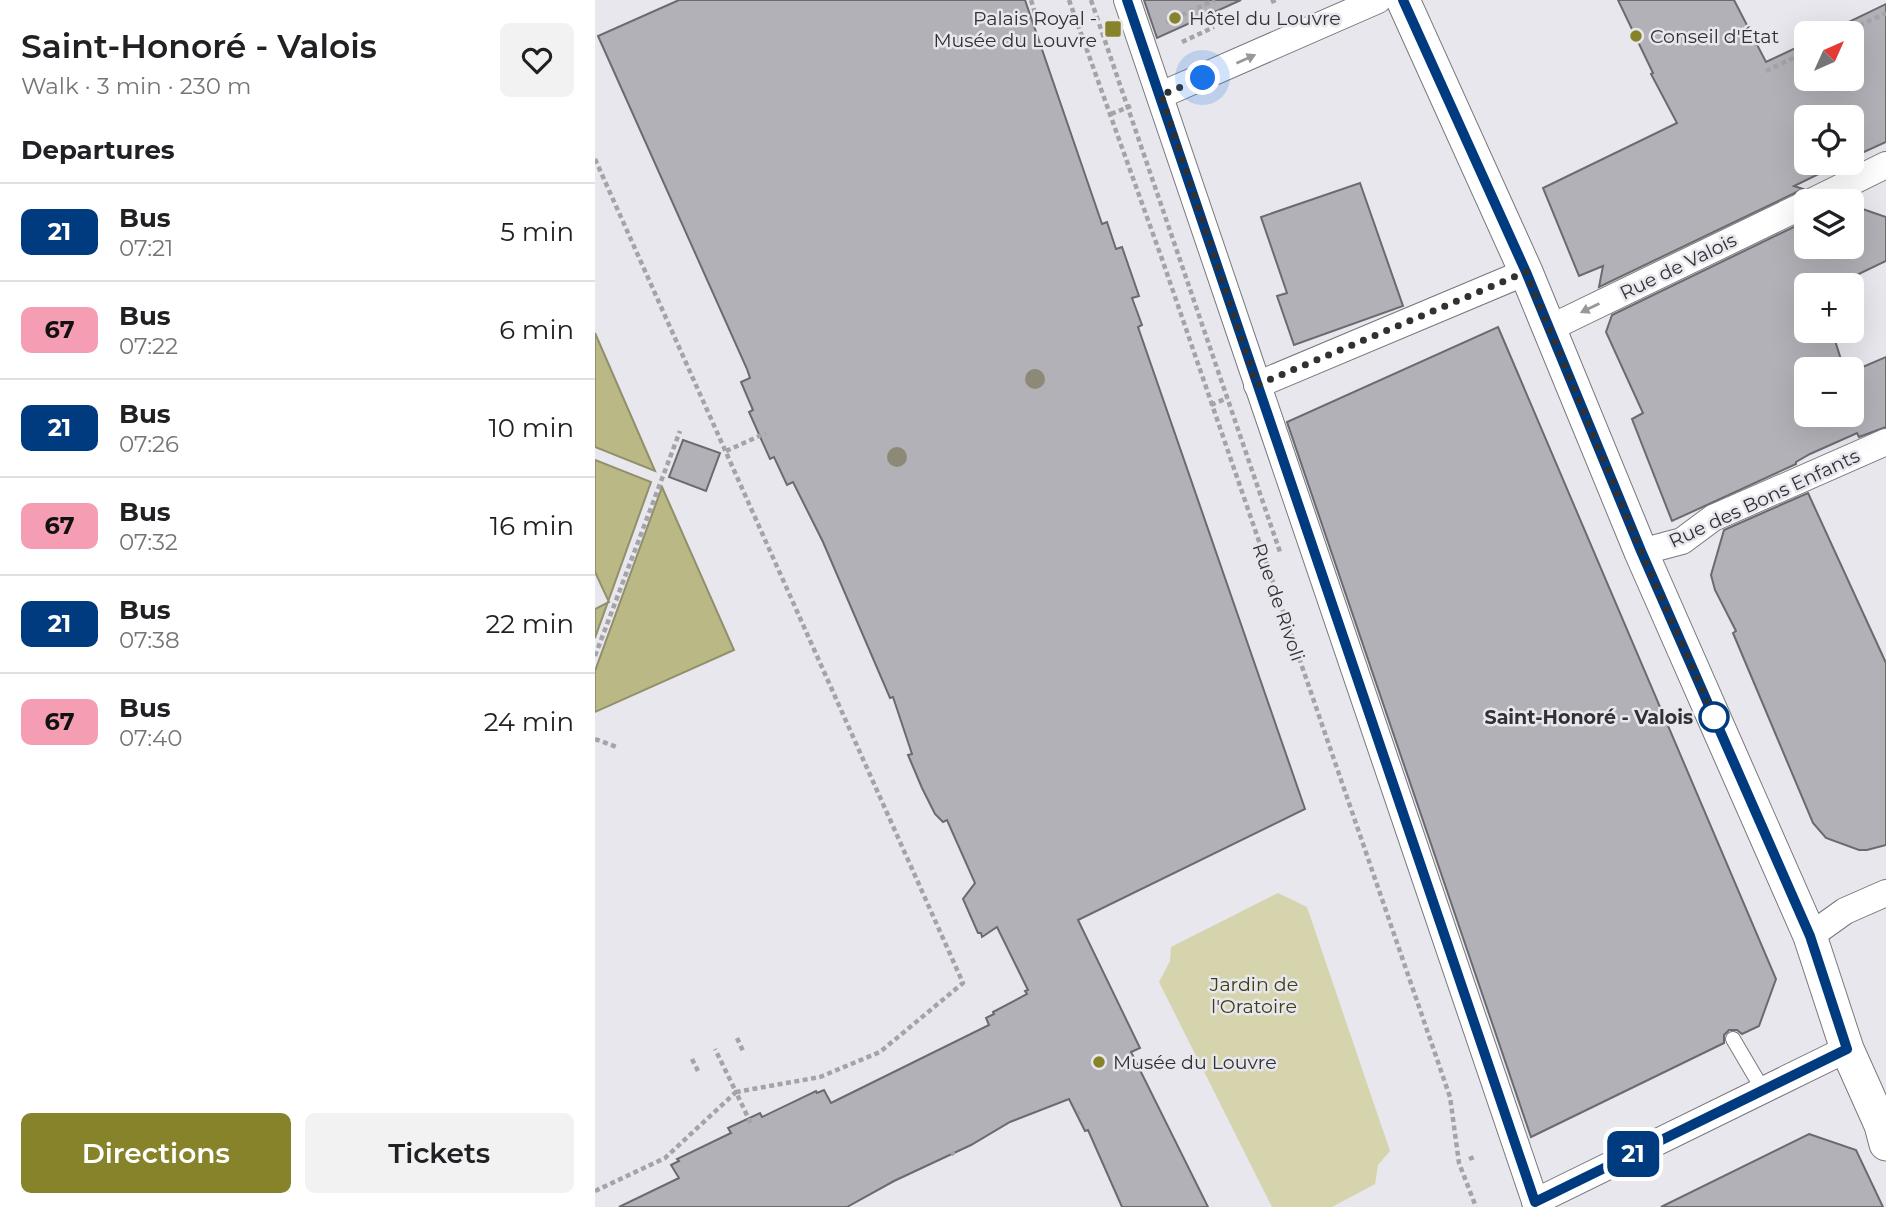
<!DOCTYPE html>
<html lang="en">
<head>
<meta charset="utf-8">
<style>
	:root { --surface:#fff; --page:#f2f2f2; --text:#202124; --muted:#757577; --line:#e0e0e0; --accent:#87832b }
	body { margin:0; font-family:Montserrat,sans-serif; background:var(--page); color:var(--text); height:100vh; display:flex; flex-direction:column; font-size:26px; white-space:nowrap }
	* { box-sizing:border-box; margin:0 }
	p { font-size:23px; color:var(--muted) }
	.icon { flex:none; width:38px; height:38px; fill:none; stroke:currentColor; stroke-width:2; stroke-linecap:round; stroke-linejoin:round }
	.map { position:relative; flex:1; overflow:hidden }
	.side { display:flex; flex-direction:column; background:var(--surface); width:595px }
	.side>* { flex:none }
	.badge { padding:0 14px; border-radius:10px; font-size:24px; line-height:46px }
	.needle { width:46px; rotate:45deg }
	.controls { position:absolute; left:1199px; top:21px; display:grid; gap:14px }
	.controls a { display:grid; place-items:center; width:70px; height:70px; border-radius:10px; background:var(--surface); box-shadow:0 7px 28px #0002; font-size:35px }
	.you { position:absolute; width:35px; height:35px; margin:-18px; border:5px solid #fff; border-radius:50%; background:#1a73e8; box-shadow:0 0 0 10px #1a73e833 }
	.map>.badge { position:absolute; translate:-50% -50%; box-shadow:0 0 0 4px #fff }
	h2 { padding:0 21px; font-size:26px; line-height:63px }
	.round { display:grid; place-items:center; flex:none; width:74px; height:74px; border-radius:10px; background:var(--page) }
	.summary { display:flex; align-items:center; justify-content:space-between; height:119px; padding:0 21px }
	h1 { font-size:33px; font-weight:600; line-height:52px }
	.action { display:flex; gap:14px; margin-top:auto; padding:14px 21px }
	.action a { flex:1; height:80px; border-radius:10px; background:var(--accent); color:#fff; font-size:28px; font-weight:600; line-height:80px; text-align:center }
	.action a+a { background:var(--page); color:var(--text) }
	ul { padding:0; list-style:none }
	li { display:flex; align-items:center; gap:21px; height:98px; padding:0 21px; border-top:2px solid var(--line) }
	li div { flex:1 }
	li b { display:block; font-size:26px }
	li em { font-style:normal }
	li .badge { min-width:77px; font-weight:700; text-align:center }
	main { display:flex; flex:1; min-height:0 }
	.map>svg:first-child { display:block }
	.green { fill:#d5d4ad }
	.water { fill:#bab885; stroke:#918f6c; stroke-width:2 }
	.building { fill:#b2b1b7; stroke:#6a6a6f; stroke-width:2 }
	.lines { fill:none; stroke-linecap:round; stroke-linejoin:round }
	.service-casing { stroke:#79787e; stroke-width:16 }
	.minor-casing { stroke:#79787e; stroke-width:28 }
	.tertiary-casing { stroke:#79787e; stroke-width:35 }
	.path { stroke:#a4a3a8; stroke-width:4.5; stroke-dasharray:5 3.5; stroke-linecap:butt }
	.service { stroke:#fff; stroke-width:14 }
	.minor { stroke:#fff; stroke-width:26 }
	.tertiary { stroke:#fff; stroke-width:33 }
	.tree { fill:#8c8a76 }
	.oneway { fill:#989899 }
	.line-casing { stroke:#fff; stroke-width:16 }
	.line { stroke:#003b80; stroke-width:10 }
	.walk { stroke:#313033; stroke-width:7; stroke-dasharray:0 12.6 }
	.poi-dot { fill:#87832b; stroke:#e8e7ed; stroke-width:2.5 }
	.stop-dot { fill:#fff; stroke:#003b80; stroke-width:3.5 }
	.labels { text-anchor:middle; stroke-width:5; stroke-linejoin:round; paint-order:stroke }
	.poi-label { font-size:19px; fill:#313033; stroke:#e8e7ed; text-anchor:start }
	.street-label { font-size:19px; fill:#313033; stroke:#e8e7ed }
	.stop-label { font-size:19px; font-weight:bold; fill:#313033; stroke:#e8e7ed; text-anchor:end }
	.park-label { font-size:19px; fill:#403e15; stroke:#e8e7ed }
</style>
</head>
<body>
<main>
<section class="side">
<div class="summary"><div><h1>Saint-Honoré - Valois</h1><p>Walk · 3 min · 230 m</p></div><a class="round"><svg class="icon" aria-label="heart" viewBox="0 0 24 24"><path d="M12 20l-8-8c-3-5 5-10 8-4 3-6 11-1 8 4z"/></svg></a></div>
<h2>Departures</h2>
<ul>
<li><span class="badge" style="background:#003b80;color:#fff">21</span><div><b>Bus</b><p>07:21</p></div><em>5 min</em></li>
<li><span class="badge" style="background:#f59eb3;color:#111">67</span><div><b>Bus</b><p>07:22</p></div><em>6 min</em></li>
<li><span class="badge" style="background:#003b80;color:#fff">21</span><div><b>Bus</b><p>07:26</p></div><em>10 min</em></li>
<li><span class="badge" style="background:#f59eb3;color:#111">67</span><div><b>Bus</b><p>07:32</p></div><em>16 min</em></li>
<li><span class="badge" style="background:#003b80;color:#fff">21</span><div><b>Bus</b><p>07:38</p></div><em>22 min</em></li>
<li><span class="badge" style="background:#f59eb3;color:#111">67</span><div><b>Bus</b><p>07:40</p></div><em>24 min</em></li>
</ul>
<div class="action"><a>Directions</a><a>Tickets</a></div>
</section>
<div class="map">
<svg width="1291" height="1207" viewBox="0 0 1291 1207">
	<rect width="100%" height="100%" fill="#e8e7ed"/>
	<path class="green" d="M683,893l29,14 83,244 -12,14 -3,19 -43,23h-60l-113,-225 11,-21 1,-14z"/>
	<g class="water">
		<path d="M0,333l60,138 -60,-24z"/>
		<path d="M0,460l56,22 -56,156v-29l14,-7 -14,-30z"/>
		<path d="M67,487l72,163 -139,62v-41z"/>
	</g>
	<g class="building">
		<path d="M84,0h346l77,224 5,-2 9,27 6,-2 17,49 -7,2 10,27 -4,2 167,482 -227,111 62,128 -9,4 77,155h-86l-34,-77 -3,1 -16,-32 -59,23 -39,23 -77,36 -47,26h-228l60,-29 -8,-13 8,-4 -2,-2 54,-26 -3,-5 32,-15 2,4 54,-26 1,2 7,-3 7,13 8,-4 150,-74 -3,-7 8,-4 -1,-2 34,-18 -2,-3 3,-1 -31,-63 -15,10 -1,-4h-3l-15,-34 12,-16 -28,-63 -4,2 -8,-8 -13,-26 -14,-33 4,-1 -19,-57 -3,1 -67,-156 -30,-60 -6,3 -13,-28 -4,2 -21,-47 4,-2 -12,-28 9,-4 -3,-9 -149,-333z"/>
		<path d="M549,0h97l-84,38z"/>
		<path d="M1023,0h116l32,62 40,-19v36h45v-46h-25l60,-29v138l-35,16v-41h-45v46h35l-47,23 9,3 -204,98 4,-21 -24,10 -36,-88 134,-65 -26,-49 2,-1z"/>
		<path d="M765,183l43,123 -109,39 -17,-49 10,-3 -26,-76z"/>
		<path d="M1256,205l35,12v44l-50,24h-30v46h26l12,38h-38v46h45v-43l35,-15v70l-27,10 -2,-4 -47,21 -14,8v2l-124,57 -40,-102 11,-6 -37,-81 6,-17 194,-94v26h45z"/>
		<path d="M903,327l278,652 -17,47 -17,8 -5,-4h-8l-5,5v8l-193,94 -244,-715z"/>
		<path d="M88,440l37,13 -14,38 -37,-14z"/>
		<path d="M1213,493l78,170v182l-19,5h-8l-33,-12 -13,-15 -80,-190 3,-2 -21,-41 -4,-15 13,-45z"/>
		<path d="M1214,1134l47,16 27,57h-222z"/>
	</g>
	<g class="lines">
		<g class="service-casing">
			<path id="service" d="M1138,1039l30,51"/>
		</g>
		<g class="minor-casing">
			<g id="minor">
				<path d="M532,0l410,1207"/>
				<path d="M566,95l217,-95"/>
				<path d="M1218,201l73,-36"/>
				<path d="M955,328l256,-124"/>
				<path d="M662,385l269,-113"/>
				<path d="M1046,552l41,-11 31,-23 173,-76"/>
				<path d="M1215,936l35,-25 41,-18"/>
				<path d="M940,1202l312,-153"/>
			</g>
		</g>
		<g class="tertiary-casing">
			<path id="tertiary" d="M808,0l123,272 115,280 169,384 37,113 34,76 5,19"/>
		</g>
		<g class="path">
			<path d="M436,0l4,13"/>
			<path d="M474,0l93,259 288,838 9,66 17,44"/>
			<path d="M496,0l189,552"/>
			<path d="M676,2l5,-2"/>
			<path d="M571,22l49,-22"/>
			<path d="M1249,33l42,-20"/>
			<path d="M587,42l32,-15"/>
			<path d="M1171,71l40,-19"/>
			<path d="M516,114l20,-8"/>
			<path d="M0,159l368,824 -83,69 -60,25 -84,15 16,34"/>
			<path d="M616,405l16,-7"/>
			<path d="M131,451l40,-18"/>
			<path d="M0,656l85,-225"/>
			<path d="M0,739l22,8"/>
			<path d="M142,1038l6,13"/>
			<path d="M97,1059l6,12"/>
			<path d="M483,1113l1,-1"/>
			<path d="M357,1152l2,3"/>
			<path d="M874,1159l8,-3"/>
			<path d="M0,1191l70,-33 71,-66 -21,-43"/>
		</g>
		<use href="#service" class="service"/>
		<use href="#minor" class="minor"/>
		<use href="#tertiary" class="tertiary"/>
	</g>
	<g class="tree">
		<circle cx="440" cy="379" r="10"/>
		<circle cx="302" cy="457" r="10"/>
	</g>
	<defs><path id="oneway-solid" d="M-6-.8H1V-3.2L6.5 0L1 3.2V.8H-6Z" transform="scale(1.75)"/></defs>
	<g class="oneway">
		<use href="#oneway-solid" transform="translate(651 59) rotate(-24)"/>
		<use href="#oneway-solid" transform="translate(995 308) rotate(154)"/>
	</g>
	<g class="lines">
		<g class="line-casing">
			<path id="line" d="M532,0l408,1202 312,-153 -37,-113 -169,-385 -115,-279 -123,-272"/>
		</g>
		<use href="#line" class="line"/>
		<path class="walk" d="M608,78l-42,17 96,290 269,-113 115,279 73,166"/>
	</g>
	<g class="poi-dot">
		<circle cx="580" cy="18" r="7"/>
		<rect x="509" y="20" width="18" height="18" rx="3.5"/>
		<circle cx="1041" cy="36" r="7"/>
		<circle cx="504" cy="1062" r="7"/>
	</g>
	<circle class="stop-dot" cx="1119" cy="717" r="14"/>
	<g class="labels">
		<g class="poi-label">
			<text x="502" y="25" text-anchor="end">Palais Royal -<tspan x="502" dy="22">Musée du Louvre</tspan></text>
			<text x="594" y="25">Hôtel du Louvre</text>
			<text x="1055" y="43">Conseil d'État</text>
			<text x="518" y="1069">Musée du Louvre</text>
		</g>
		<g class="street-label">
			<text transform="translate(1083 266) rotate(-26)" y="7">Rue de Valois</text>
			<text transform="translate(1169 498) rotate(-25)" y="7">Rue des Bons Enfants</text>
			<text transform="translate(684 602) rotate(71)" y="7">Rue de Rivoli</text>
		</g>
		<g class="stop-label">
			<text x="1098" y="724">Saint-Honoré - Valois</text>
		</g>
		<g class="park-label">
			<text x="659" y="991">Jardin de<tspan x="659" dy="22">l'Oratoire</tspan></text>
		</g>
	</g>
</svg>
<div class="controls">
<a><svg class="needle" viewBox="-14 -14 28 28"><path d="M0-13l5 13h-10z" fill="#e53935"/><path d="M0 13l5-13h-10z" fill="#757577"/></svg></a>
<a><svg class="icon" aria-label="locate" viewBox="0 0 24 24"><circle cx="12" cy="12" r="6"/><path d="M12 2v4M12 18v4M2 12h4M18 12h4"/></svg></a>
<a><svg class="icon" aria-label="layers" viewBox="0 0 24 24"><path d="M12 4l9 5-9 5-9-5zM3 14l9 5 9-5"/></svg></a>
<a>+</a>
<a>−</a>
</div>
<div class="you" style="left:608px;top:78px"></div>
<b class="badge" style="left:1038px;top:1154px;background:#003b80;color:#fff">21</b>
</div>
</main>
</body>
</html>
